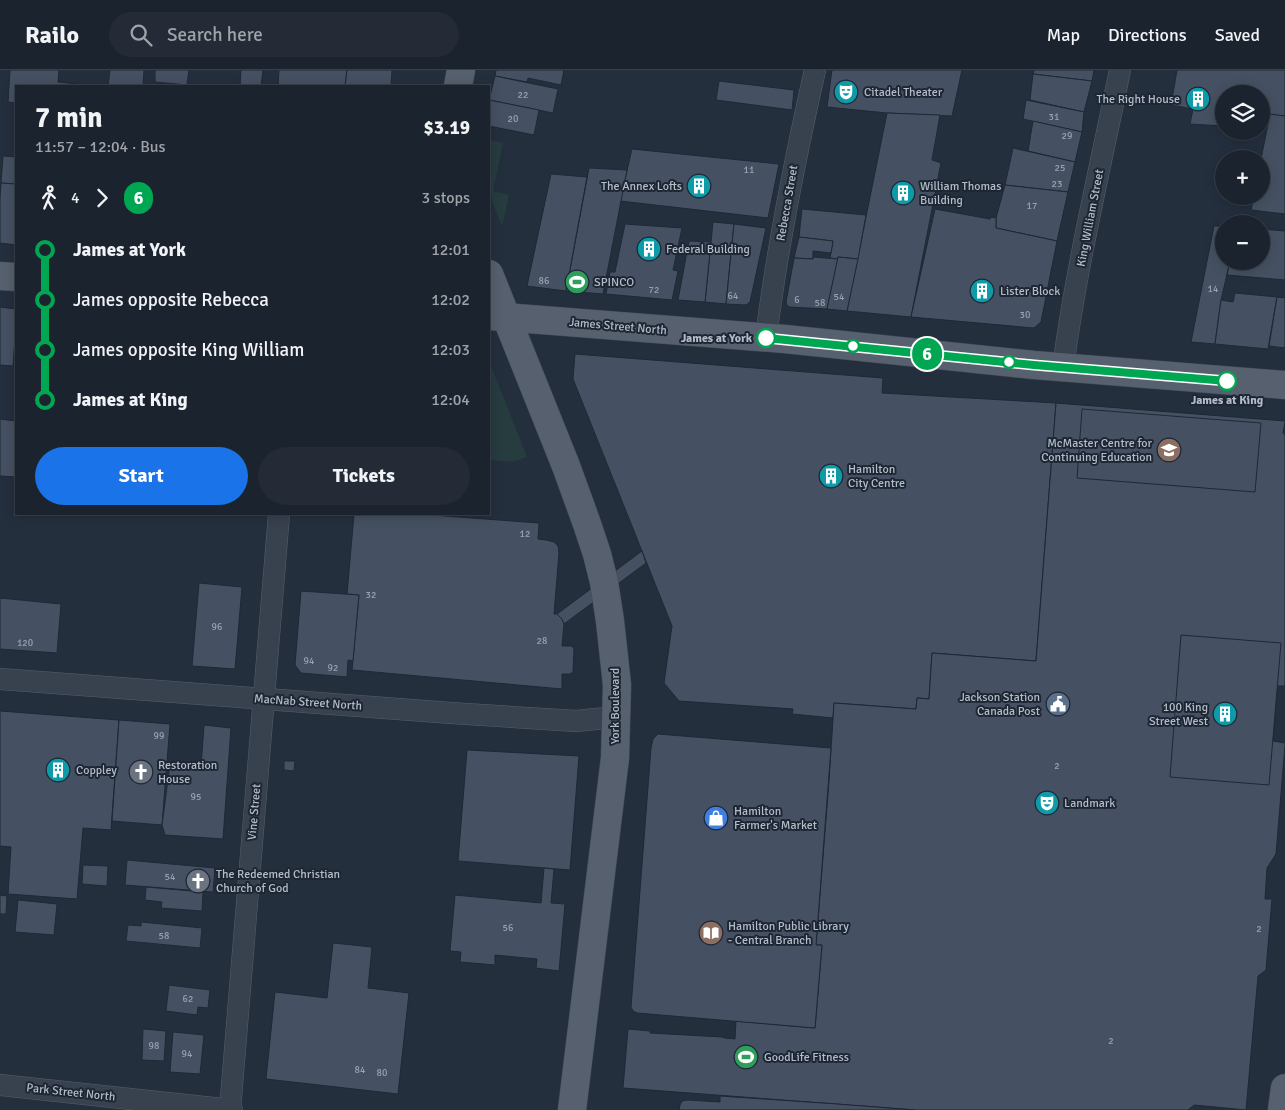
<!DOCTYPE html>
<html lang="en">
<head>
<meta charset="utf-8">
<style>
	:root { --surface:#1b232e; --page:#242b36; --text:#f1f3f6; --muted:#a0a4aa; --line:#39404a; --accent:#1a73e8 }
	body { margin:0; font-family:Signika,sans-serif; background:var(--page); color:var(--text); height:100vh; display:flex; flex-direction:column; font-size:19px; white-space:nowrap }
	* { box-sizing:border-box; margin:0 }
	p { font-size:16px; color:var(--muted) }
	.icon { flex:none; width:28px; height:28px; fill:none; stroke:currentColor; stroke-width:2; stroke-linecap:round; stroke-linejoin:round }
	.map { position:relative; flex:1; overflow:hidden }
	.details { position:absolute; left:15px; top:15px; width:475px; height:430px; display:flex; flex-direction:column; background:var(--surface); border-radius:0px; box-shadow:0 2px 12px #0003,0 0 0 1px var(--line) }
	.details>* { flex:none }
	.badge { padding:0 10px; border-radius:16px; font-size:18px; line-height:32px }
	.tools { position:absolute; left:1215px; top:15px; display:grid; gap:10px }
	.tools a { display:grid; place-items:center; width:55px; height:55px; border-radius:50%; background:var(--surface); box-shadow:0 2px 12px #0003,0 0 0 1px var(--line); font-size:25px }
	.map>.badge { position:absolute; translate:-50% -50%; box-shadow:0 0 0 2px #fff }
	.legs { display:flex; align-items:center; gap:8px; height:55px; padding:0 20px; font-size:16px }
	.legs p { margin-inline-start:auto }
	.summary { display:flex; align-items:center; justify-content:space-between; height:85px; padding:0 20px }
	h1 { font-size:28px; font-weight:800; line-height:38px }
	.button { display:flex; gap:10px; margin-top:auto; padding:10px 20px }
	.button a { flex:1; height:58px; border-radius:30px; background:var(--accent); color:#fff; font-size:20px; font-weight:800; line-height:58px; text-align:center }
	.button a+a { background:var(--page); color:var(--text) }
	ul { padding:0 20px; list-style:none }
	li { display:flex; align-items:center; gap:18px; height:50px; font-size:19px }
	li i { display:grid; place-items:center; width:8px; height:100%; margin:0 6px; background:currentColor }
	li i::after { content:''; width:12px; height:12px; margin:-6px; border:4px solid; border-radius:50%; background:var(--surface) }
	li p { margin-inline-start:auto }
	li:first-child i { background:linear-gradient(#0000 50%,currentColor 0) }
	li:last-child i { background:linear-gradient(currentColor 50%,#0000 0) }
	header { display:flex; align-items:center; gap:30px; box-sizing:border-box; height:70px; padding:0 25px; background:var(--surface); border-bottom:1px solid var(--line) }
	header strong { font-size:24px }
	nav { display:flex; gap:28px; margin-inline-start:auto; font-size:18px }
	.search { width:350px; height:45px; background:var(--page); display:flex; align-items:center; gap:12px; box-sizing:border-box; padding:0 18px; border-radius:28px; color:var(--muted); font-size:19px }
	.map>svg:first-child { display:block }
	.green { fill:#263c3f }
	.building { fill:#455162; stroke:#1f2835 }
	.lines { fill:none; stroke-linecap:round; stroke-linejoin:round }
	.minor-casing { stroke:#565f6c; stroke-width:22 }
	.major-casing { stroke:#414a57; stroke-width:29 }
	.minor { stroke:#38414e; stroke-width:21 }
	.major { stroke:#56606e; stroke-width:28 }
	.line-1-casing { stroke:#fff; stroke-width:11 }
	.line-1 { stroke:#00a651; stroke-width:8 }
	.stop-1-dot { fill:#fff; stroke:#00a651; stroke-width:2.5 }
	.labels { text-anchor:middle; stroke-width:4; stroke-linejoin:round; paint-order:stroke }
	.number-label { font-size:10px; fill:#98a1af }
	.poi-label { font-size:12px; fill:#b4bcc9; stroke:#1d2633; text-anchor:start }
	.street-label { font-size:12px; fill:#b4bcc9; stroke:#1d2633 }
	.stop-label { font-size:12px; font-weight:bold; fill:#b4bcc9; stroke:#1d2633; text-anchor:end }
</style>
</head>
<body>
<header>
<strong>Railo</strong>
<div class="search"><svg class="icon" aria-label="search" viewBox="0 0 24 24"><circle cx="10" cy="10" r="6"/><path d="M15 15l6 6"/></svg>Search here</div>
<nav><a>Map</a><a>Directions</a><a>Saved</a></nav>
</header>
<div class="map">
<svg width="1285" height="1040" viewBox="0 0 1285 1040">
	<rect width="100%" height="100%" fill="#242f3e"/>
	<g class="green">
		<path d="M489,70l14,3 -10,48 16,4 -7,31 -9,-22 -4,-16z"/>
		<path d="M489,291l38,96 -14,5 -24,-2z"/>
	</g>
	<g class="building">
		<path d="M10,0h49l-1,12 20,2v2h-62v17l-8,-1z"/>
		<path d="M110,0h34l-1,16h-35z"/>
		<path d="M155,0h34l-2,15 -32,-3z"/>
		<path d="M241,0h22l-2,16h-21z"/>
		<path d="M279,0h68l-2,16h-67z"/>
		<path d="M347,0h45l-1,16h-46z"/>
		<path d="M496,0h68l-3,15 -33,-7 -1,4 -32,-6z"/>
		<path d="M832,0h130l-10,46 -65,-3 -60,-6z"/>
		<path d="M1034,0h60l-2,11 -59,-7z"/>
		<path d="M1177,0h108v46l-24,-2v-20h-37v32l-34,-2 3,-15 -22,-4z"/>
		<path d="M1033,4l59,7 -8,31 -54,-12z"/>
		<path d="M495,6l63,13 -5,24 -64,-13z"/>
		<path d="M719,11l75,9 -2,20 -76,-10z"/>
		<path d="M489,30l50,10 -5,25 -45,-9z"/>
		<path d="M1026,30l58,12 -2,20 -59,-13z"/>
		<path d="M887,43l53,2 -8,45 9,3 -30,154 -64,-6z"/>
		<path d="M1270,44l15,2v98l-34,-4 3,-14h7v-37z"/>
		<path d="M1033,51l49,11 -7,30 -47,-11z"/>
		<path d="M1013,78l62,14 -7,30 -63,-7z"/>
		<path d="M632,79l147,15 -11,54 -148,-17z"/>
		<path d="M3,86l13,1v27l-15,-1z"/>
		<path d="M589,98l38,2 -24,124 -37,-3z"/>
		<path d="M551,104l36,3 -21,114 -39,-5z"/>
		<path d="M1,113l15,1v61l-16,-2v-44z"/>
		<path d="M1005,115l63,7 -11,49 -61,-13v-10z"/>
		<path d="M802,139l64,6 -8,44 -20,-2v2l-8,-1 3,-17 -34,-4z"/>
		<path d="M935,139l55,10 1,-2 5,1v10l61,13 -16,81 -7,6 -123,-11z"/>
		<path d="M713,152l21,2 -8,80 -21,-2z"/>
		<path d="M625,154l57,4 -9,42 5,1 -6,29 -66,-6 4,-22h5z"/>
		<path d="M734,154l32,4 -16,74 -4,3 -20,-1z"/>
		<path d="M1214,156h10v35h6l-9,39 -6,44 -24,-2z"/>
		<path d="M1261,159l24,2v49l-58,-5 3,-14h31z"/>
		<path d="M799,167l34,4 -2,12 -18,-2v8l-19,-1z"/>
		<path d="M689,171l22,1 -6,60 -27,-2z"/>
		<path d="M813,187l25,2 -11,50 -38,-2 -2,-2 -1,-3 8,-44 19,1z"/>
		<path d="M838,187l20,2 -11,52 -20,-2z"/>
		<path d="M1235,223l42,4 -9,52 -53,-5 6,-44 12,2z"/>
		<path d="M1277,227l8,1v50l-16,-2z"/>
		<path d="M0,237l16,2v17l-3,40 -13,-1z"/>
		<path d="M16,256v28h-2z"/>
		<path d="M575,284l308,24 -1,15 174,10 -20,258 -104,-8 -3,46 -12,-1 -1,11 -82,-6 -1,15 -41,-4 1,-5 -114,-8 -15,-18 8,-57 -99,-247z"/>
		<path d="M1056,333l229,18 -2,12 2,2v251h-8l-4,55 12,2v2l-9,109 -9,14 -2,31h7l-6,71 -8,6 -12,134 -52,-5 -6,5h-273l-292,-22 5,-59 22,2v2l72,4 3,1 10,1 1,-18 79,7 7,-83h-6l13,-164 5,-78 82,6 1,-11 12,1 3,-46 104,8z"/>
		<path d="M1082,339l179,14 -6,69 -178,-14z"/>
		<path d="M0,349l16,2v56l-16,-1z"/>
		<path d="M354,444h64l121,9 -1,16 8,1 8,2 4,4 1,7 -5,61h3l5,5 2,5 -2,22h10l2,3 -1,23 -3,2h-8v15l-210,-19 7,-75 -12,-1z"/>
		<path d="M642,481l4,12 -82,61 -2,-5 -5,-5z"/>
		<path d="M199,513l43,4 -7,82 -43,-3z"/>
		<path d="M301,521l58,4 -6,66 -5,-1 -1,17 -46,-4 -6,-8z"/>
		<path d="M0,528l61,6 -4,49 -57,-4z"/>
		<path d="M1181,565l100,8 -12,142 -99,-8z"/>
		<path d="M0,641l119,9 -8,110 -28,-2 -6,71 -69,-5 3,-47 -11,-1z"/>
		<path d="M119,650l51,4 -8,101 -50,-4z"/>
		<path d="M204,655l27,3 -8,111 -58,-4 -3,-10 8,-61 31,3z"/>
		<path d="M658,664l173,14 -15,197h6l-7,83 -178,-15 -4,-2 -2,-4 20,-259 2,-9z"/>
		<path d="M467,680l112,6 -9,114 -112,-9z"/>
		<path d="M284,691h11l-1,10 -10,-1z"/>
		<path d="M127,790l88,8 -2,24 -88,-7z"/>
		<path d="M83,795l25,1 -1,20 -25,-2z"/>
		<path d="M544,798l10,1 -3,34 14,1 -6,67 -23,-3 1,-9 -42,-4v10l-35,-3 1,-10 -11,-1 5,-56 86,8z"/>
		<path d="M146,817l57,5 -1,19 -41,-3 1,-6 -17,-2z"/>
		<path d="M0,825l7,1 -1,18h-6z"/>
		<path d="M18,830l39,4 -3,31 -39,-3z"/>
		<path d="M141,852l61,6 -2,20 -74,-7 2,-16 13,1z"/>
		<path d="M333,873l39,4 -4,41 41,5 -11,101 -132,-15 9,-87 52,6z"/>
		<path d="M169,915l41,5 -2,18 -10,-1 -1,8 -31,-4z"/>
		<path d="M143,959l23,2 -2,30 -22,-1z"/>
		<path d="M173,962l31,3 -4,39 -30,-2z"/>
		<path d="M720,1026l117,8 78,6h-236l1,-5 2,-4 6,-1 32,2z"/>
	</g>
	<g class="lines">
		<g class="minor-casing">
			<g id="minor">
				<path d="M766,268c11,-90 29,-179 49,-268"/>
				<path d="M1063,298c13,-100 37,-199 57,-298"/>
				<path d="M0,609l451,34 125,8 40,-4"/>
				<path d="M0,1015l232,25"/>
				<path d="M230,1040l49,-596"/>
			</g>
		</g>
		<g class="major-casing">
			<g id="major">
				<path d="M458,16l3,-16"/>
				<path d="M489,204l77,192 21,58 10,30 7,28 6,39 7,64 -2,73 -43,352"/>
				<path d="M0,206l16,1"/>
				<path d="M490,246l295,23 249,26 251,20"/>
				<path d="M1282,1040l3,-22"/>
			</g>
		</g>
		<use href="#minor" class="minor"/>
		<use href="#major" class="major"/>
	</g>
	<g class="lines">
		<g class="line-1-casing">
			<path id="line-1" d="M766,268l268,27 193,16"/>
		</g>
		<use href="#line-1" class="line-1"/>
	</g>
	<defs>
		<g id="theatre-disc" transform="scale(1.25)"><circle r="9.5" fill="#0f9aa8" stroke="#1d2633"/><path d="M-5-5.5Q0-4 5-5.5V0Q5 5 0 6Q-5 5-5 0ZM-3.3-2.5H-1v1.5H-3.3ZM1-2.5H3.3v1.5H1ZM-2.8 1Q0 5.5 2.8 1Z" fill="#fff"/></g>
		<g id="building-disc" transform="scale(1.25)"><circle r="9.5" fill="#0f9aa8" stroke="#1d2633"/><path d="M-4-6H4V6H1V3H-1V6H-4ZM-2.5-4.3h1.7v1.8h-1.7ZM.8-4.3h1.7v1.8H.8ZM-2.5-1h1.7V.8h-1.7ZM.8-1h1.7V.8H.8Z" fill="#fff"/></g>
		<g id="stadium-disc" transform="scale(1.25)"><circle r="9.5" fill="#2e9e5b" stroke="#1d2633"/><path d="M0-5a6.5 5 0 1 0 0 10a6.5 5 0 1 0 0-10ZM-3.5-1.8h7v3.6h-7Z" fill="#fff"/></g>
		<g id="university-disc" transform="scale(1.25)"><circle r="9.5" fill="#8d6e63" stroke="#1d2633"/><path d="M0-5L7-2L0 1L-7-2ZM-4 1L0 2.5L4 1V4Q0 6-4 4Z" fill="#fff"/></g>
		<g id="civic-disc" transform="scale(1.25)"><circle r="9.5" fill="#5c6f8a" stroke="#1d2633"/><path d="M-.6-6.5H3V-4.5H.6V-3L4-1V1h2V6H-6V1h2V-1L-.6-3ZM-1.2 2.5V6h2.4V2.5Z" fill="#fff"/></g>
		<g id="church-disc" transform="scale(1.25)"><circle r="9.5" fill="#6b7280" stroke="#1d2633"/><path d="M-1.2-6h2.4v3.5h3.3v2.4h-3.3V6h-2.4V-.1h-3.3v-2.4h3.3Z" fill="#fff"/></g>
		<g id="shop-disc" transform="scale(1.25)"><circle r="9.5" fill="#3f7fe0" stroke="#1d2633"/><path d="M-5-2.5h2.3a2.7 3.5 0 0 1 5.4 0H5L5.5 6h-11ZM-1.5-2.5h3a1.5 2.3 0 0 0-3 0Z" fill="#fff"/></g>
		<g id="library-disc" transform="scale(1.25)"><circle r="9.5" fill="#8d6e63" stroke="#1d2633"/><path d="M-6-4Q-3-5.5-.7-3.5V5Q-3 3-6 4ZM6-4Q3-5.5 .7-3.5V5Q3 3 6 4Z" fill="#fff"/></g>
	</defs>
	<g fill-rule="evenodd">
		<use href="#theatre-disc" x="846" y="22"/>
		<use href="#building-disc" x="1198" y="29"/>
		<use href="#building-disc" x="699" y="116"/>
		<use href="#building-disc" x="903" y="123"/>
		<use href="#building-disc" x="649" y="179"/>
		<use href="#stadium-disc" x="577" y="212"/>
		<use href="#building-disc" x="982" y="221"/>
		<use href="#university-disc" x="1169" y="380"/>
		<use href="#building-disc" x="831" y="406"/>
		<use href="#civic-disc" x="1058" y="634"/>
		<use href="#building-disc" x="1225" y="644"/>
		<use href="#building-disc" x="58" y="700"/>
		<use href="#church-disc" x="141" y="702"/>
		<use href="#theatre-disc" x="1047" y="733"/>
		<use href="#shop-disc" x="716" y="748"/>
		<use href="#church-disc" x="198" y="811"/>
		<use href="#library-disc" x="711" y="863"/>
		<use href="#stadium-disc" x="746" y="987"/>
	</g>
	<g class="stop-1-dot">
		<circle cx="766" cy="268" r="9"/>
		<circle cx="853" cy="276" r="6"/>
		<circle cx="1009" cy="292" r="6"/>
		<circle cx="1227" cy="311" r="9"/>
	</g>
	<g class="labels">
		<g class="number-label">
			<text x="523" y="28">22</text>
			<text x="1054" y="50">31</text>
			<text x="513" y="52">20</text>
			<text x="1067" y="69">29</text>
			<text x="1060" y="101">25</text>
			<text x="749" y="103">11</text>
			<text x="1057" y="117">23</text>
			<text x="1032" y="139">17</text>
			<text x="544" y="214">86</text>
			<text x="1213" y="222">14</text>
			<text x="654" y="223">72</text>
			<text x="733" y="229">64</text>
			<text x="839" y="230">54</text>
			<text x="797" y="233">6</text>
			<text x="820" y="236">58</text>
			<text x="1025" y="248">30</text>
			<text x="525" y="467">12</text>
			<text x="371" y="528">32</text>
			<text x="217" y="560">96</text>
			<text x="542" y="574">28</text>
			<text x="25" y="576">120</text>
			<text x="309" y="594">94</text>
			<text x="333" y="601">92</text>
			<text x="159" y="669">99</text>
			<text x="1057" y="699">2</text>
			<text x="196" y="730">95</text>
			<text x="170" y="810">54</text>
			<text x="508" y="861">56</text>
			<text x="1259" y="862">2</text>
			<text x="164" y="869">58</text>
			<text x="188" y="932">62</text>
			<text x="1111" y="974">2</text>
			<text x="154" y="979">98</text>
			<text x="187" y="987">94</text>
			<text x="360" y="1003">84</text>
			<text x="382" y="1006">80</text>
		</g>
		<g class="poi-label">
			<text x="864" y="26">Citadel Theater</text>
			<text x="1180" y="33" text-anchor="end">The Right House</text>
			<text x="682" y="120" text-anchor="end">The Annex Lofts</text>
			<text x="920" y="120">William Thomas<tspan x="920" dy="14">Building</tspan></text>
			<text x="666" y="183">Federal Building</text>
			<text x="594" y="216">SPINCO</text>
			<text x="1000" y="225">Lister Block</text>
			<text x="1152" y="377" text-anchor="end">McMaster Centre for<tspan x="1152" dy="14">Continuing Education</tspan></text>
			<text x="848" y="403">Hamilton<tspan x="848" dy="14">City Centre</tspan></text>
			<text x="1040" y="631" text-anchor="end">Jackson Station<tspan x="1040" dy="14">Canada Post</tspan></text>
			<text x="1208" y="641" text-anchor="end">100 King<tspan x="1208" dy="14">Street West</tspan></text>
			<text x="158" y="699">Restoration<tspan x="158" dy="14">House</tspan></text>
			<text x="76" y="704">Coppley</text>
			<text x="1064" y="737">Landmark</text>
			<text x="734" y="745">Hamilton<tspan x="734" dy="14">Farmer's Market</tspan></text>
			<text x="216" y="808">The Redeemed Christian<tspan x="216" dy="14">Church of God</tspan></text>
			<text x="728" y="860">Hamilton Public Library<tspan x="728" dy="14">- Central Branch</tspan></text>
			<text x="764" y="991">GoodLife Fitness</text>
		</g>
		<g class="street-label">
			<text transform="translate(787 133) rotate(-80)" y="4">Rebecca Street</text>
			<text transform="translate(1090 148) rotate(-79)" y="4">King William Street</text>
			<text transform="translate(618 256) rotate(5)" y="4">James Street North</text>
			<text transform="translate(308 632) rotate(4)" y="4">MacNab Street North</text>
			<text transform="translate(615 636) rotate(-90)" y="4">York Boulevard</text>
			<text transform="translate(254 742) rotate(-85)" y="4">Vine Street</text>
			<text transform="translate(71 1022) rotate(6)" y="4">Park Street North</text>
		</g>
		<g class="stop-label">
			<text x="752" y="272">James at York</text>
			<text x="1227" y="334" text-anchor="middle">James at King</text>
		</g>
	</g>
</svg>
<div class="tools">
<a><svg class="icon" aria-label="layers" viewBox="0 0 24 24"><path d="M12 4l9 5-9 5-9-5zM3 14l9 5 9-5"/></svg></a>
<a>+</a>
<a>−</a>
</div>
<b class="badge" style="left:927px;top:284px;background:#00a651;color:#fff">6</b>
<section class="details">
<div class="summary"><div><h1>7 min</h1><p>11:57 – 12:04 · Bus</p></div><b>$3.19</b></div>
<div class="legs"><svg class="icon" aria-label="walk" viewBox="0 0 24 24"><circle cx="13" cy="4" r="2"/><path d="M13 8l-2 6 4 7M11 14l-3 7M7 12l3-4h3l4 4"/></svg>4<svg class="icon" aria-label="forward" viewBox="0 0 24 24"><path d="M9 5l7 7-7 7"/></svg><b class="badge" style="background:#00a651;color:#fff">6</b><p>3 stops</p></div>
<ul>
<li><i style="color:#00a651"></i><b>James at York</b><p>12:01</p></li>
<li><i style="color:#00a651"></i><span>James opposite Rebecca</span><p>12:02</p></li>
<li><i style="color:#00a651"></i><span>James opposite King William</span><p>12:03</p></li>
<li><i style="color:#00a651"></i><b>James at King</b><p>12:04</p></li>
</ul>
<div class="button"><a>Start</a><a>Tickets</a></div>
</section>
</div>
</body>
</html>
